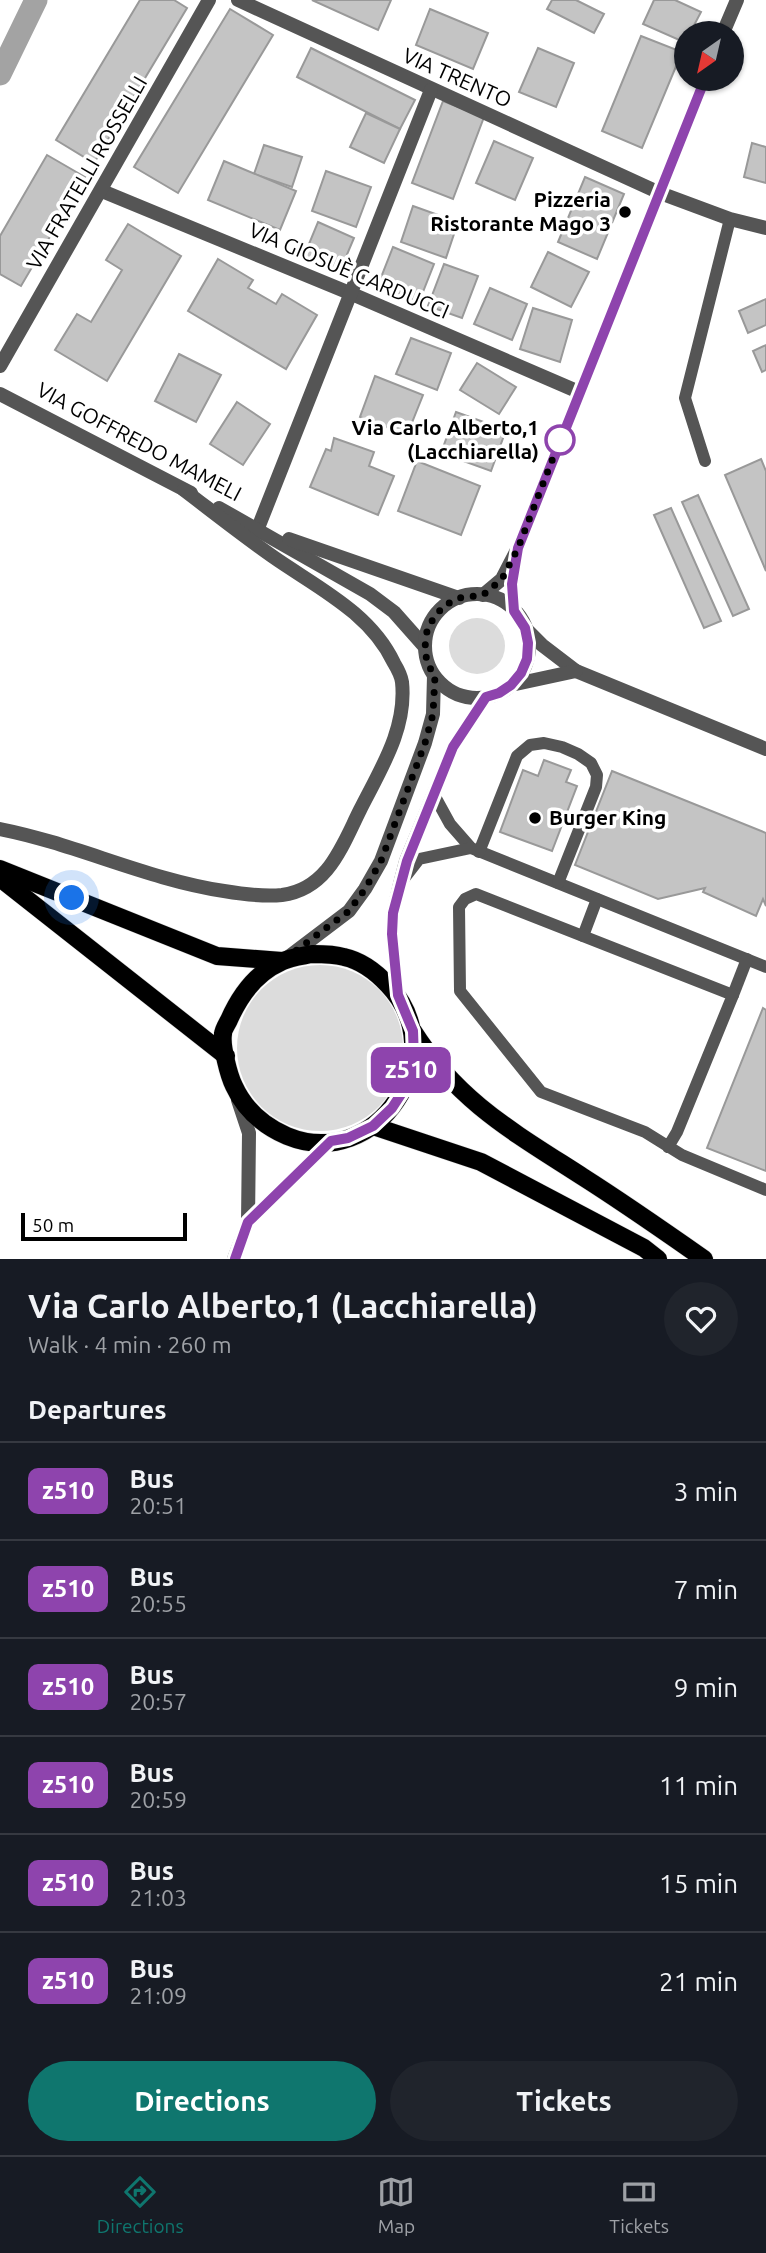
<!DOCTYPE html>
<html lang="en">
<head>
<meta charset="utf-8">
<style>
	:root { --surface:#171b24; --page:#20242c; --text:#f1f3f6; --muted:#9ea1a6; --line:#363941; --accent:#0f766e }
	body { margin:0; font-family:Ubuntu,sans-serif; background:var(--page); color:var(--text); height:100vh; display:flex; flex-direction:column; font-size:26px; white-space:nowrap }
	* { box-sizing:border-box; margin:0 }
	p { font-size:23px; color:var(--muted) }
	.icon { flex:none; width:38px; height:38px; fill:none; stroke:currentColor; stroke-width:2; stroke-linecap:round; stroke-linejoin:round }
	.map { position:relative; height:1259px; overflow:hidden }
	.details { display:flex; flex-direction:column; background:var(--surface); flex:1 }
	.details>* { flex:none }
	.badge { padding:0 14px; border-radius:10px; font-size:24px; line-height:46px }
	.needle { width:46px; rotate:214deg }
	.buttons { position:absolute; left:674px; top:21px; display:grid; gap:14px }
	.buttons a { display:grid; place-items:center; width:70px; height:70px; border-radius:50%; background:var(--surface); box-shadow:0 2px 5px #0004; font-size:35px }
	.scale { position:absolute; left:21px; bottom:18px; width:166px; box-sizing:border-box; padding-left:7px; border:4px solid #000; border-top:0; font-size:19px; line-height:24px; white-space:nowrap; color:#000; -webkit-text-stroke:5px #fff; paint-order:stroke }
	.you { position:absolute; width:35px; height:35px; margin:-18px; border:5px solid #fff; border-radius:50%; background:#1a73e8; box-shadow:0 0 0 10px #1a73e833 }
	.map>.badge { position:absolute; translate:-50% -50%; box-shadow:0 0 0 4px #fff }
	h2 { padding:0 28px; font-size:26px; line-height:63px }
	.round { display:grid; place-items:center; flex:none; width:74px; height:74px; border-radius:37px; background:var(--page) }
	.summary { display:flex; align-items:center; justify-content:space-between; height:119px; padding:0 28px }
	h1 { font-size:33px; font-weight:600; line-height:52px }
	.primary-button { display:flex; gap:14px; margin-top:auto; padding:14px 28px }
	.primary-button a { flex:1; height:80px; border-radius:42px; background:var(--accent); color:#fff; font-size:28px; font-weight:600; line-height:80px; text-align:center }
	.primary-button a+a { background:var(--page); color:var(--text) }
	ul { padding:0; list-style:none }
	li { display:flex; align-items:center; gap:21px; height:98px; padding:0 28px; border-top:2px solid var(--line) }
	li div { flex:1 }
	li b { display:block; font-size:26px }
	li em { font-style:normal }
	li .badge { min-width:77px; font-weight:700; text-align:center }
	.tab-bar { display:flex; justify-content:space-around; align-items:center; height:98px; border-top:2px solid var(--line); background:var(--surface); font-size:19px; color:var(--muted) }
	.tab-bar a { display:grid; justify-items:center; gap:4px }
	.tab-bar .selected { color:var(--accent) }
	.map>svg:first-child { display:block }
	.green { fill:#dcdcdc }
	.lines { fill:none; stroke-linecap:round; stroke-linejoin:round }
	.canal { stroke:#a3a3a3; stroke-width:23 }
	.building { fill:#c4c4c4; stroke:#999; stroke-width:2 }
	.primary-casing { stroke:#dbdbdb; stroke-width:19 }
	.service { stroke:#555; stroke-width:12 }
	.minor { stroke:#555; stroke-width:14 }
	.tertiary { stroke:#555; stroke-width:14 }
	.primary { stroke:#000; stroke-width:18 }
	.line-casing { stroke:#fff; stroke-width:16 }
	.line { stroke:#8e44ad; stroke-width:10 }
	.walk { stroke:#000; stroke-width:7; stroke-dasharray:0 12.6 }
	.poi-dot { fill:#000; stroke:#fff; stroke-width:2.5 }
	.stop-dot { fill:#fff; stroke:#8e44ad; stroke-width:3.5 }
	.labels { text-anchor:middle; stroke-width:7; stroke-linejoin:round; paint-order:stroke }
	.street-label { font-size:21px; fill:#000; stroke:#fff }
	.poi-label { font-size:21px; font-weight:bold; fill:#000; stroke:#fff; text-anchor:end }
	.stop-label { font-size:21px; font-weight:bold; fill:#000; stroke:#fff; text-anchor:end }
</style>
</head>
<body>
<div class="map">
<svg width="766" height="1259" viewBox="0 0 766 1259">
	<rect width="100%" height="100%" fill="#fff"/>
	<g class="green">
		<circle cx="477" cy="646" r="28"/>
		<circle cx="320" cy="1048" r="83"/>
	</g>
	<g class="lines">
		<path class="canal" d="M0,74l36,-74"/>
	</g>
	<g class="building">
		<path d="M140,0h34l13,8 -93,155 -38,-23z"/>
		<path d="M312,0h79l-13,30z"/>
		<path d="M552,0h24l28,14 -10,19 -47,-24z"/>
		<path d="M654,0h21l26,12 -11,21h-4v10l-43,-19z"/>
		<path d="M230,9l43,26 -95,158 -44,-26z"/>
		<path d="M430,9l58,24 -15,36 -57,-24z"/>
		<path d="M641,36l41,16 -40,96 -40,-17z"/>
		<path d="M311,48l104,52 -15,29 -103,-52z"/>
		<path d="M538,48l36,15 -18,44 -37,-15z"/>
		<path d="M443,101l41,16 -31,82 -41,-16z"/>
		<path d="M366,113l34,16 -16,34 -34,-16z"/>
		<path d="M494,141l39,17 -18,42 -39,-17z"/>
		<path d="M752,143l14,4v36l-22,-6z"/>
		<path d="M264,145l38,12 -10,30 -38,-13z"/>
		<path d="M47,155l38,22 -64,109 -21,-12v-38z"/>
		<path d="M224,161l72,30 -16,39 -72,-30z"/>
		<path d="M326,171l45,16 -15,40 -44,-16z"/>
		<path d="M585,177l39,17 -27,65 -39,-17z"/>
		<path d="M413,206l45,16 -12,36 -45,-16z"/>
		<path d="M318,222l36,16 -14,33 -36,-15z"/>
		<path d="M128,224l53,32 -74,125 -52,-31 22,-36 14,8 31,-52 -16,-10z"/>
		<path d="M393,247l41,17 -15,38 -41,-17z"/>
		<path d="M548,252l41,20 -18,35 -40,-20z"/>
		<path d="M218,259l35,21 -5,8 28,16 6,-10 35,21 -31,54 -98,-58z"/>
		<path d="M444,264l34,12 -16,42 -34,-12z"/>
		<path d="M490,288l37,16 -15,36 -38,-16z"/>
		<path d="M766,299v26l-18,8 -9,-22z"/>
		<path d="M533,308l39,12 -12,42 -40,-13z"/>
		<path d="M411,338l40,15 -14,37 -41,-16z"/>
		<path d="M766,345v25l-4,2 -9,-21z"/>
		<path d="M179,354l42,21 -25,47 -41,-21z"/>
		<path d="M477,363l39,24 -17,27 -39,-24z"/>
		<path d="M375,376l48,19 -16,40 -47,-18z"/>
		<path d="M237,402l33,22 -27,41 -33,-21z"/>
		<path d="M456,412l50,18 -15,41 -50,-18z"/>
		<path d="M334,438l40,14 -5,14 25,10 -16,39 -68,-28 16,-38 5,2z"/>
		<path d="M761,459l5,12v100l-41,-96z"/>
		<path d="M417,461l63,25 -19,49 -63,-24z"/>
		<path d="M698,495l51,114 -16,7 -51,-114z"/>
		<path d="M671,508l50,113 -17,7 -50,-113z"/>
		<path d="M544,760l27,10 -5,12 11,4 -25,65 -52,-19 23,-62 15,6z"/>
		<path d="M612,771l154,62v73l-3,-7 -7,17 -53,-24 2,-4 -47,11 -83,-34z"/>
		<path d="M763,1008l3,2v161l-59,-23z"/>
	</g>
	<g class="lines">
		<g class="primary-casing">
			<g id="primary">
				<path d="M0,869l217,87 65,5"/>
				<path d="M0,878l226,178"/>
				<path d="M312,954c11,0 22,0 32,3 18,4 32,15 44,28 67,70 -11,188 -101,151 -23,-10 -42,-26 -53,-50 -5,-10 -13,-40 -11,-52 0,-4 4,-10 6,-14 11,-25 27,-47 52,-58 9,-5 21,-6 31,-8z"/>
				<path d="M413,1031c45,71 102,102 170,146 41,26 81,54 121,82"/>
				<path d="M373,1126l108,36 163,86 14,11"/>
			</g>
		</g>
		<g class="service">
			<path d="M705,461l-20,-63 45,-179"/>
			<path d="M433,793l17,31 21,24 295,119"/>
			<path d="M479,852l38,-96 13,-11 14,-2 18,4 16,7 13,9 6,12 -1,12 -38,96"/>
			<path d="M402,881l17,-22 52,-11"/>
			<path d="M583,936l14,-37"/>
			<path d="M733,995l14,-36"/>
			<path d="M668,1147l9,-15 56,-137 -257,-101 -11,5 -6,8 1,84 81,101 104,40 37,23 84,35"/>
		</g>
		<g class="minor">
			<path d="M238,0l422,193 70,26 36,9"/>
			<path d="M723,33l14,-33"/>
			<path d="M102,191l250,103 227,98"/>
			<path d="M0,366l209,-366"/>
			<path d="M258,528l173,-438"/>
			<path d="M483,595l19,-16 16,-31 187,-469"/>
			<path d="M514,611l-2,-27 4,-24"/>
			<path d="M525,628l17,17 34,26 190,78"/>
			<path d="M511,685l65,-14"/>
		</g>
		<g class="tertiary">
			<path d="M0,394l191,99"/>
			<path d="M219,508l151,86 24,18 31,35"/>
			<path d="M289,539l170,59"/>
			<circle cx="477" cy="646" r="52"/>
			<path d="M0,829c76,15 146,50 224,62 18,3 39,6 58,4 46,-6 60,-49 78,-85 20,-40 47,-81 42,-128 -1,-7 -5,-14 -8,-19 -24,-51 -78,-76 -122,-107 -30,-21 -59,-44 -88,-66"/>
			<path d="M287,958l62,-47 16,-22 16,-28 44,-118 8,-29 1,-38"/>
			<path d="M398,995l-6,-61 1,-21 7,-29 6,-23 47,-114 33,-50"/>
			<path d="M248,1222l83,-81"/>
			<path d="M234,1259l14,-37 1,-89 -11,-33"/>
		</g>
		<use href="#primary" class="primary"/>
	</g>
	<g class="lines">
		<g class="line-casing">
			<path id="line" d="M235,1259l13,-37 83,-81 17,-3 25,-12 19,-18 15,-23 7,-26 -1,-28 -15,-36 -6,-61 1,-21 14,-52 46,-114 33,-50 13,-4 12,-8 10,-12 6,-14 1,-16 -3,-15 -11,-17 -2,-27 6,-36 187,-469"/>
		</g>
		<use href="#line" class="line"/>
		<path class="walk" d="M72,898l146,58 64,5 67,-50 16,-22 16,-28 44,-118 8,-29 2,-38 -8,-13 -2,-16 2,-16 7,-14 11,-12 14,-7 24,-3 19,-16 16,-31 42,-108"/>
	</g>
	<g class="poi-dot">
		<circle cx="625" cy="212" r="7"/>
		<circle cx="535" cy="818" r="7"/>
	</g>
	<circle class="stop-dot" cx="560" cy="440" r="14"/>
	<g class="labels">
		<g class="street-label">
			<text transform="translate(457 78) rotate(24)" y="7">VIA TRENTO</text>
			<text transform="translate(87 173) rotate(-60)" y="7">VIA FRATELLI ROSSELLI</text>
			<text transform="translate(349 271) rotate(23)" y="7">VIA GIOSUÈ CARDUCCI</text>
			<text transform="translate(139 442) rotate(28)" y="7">VIA GOFFREDO MAMELI</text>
		</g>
		<g class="poi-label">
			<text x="611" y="207">Pizzeria<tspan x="611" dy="24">Ristorante Mago 3</tspan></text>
			<text x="549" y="825" text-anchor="start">Burger King</text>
		</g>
		<g class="stop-label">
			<text x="539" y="435">Via Carlo Alberto,1<tspan x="539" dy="24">(Lacchiarella)</tspan></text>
		</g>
	</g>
</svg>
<div class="buttons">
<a><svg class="needle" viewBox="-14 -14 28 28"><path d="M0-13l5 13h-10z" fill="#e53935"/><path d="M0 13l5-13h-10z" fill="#9ea1a6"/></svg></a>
</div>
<div class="scale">50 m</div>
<div class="you" style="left:72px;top:898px"></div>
<b class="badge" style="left:411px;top:1070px;background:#8e44ad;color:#fff">z510</b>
</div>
<section class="details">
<div class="summary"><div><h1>Via Carlo Alberto,1 (Lacchiarella)</h1><p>Walk · 4 min · 260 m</p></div><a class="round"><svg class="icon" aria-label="heart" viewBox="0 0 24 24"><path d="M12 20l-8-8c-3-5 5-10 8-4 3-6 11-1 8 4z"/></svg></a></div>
<h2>Departures</h2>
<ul>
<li><span class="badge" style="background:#8e44ad;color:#fff">z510</span><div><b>Bus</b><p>20:51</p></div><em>3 min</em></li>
<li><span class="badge" style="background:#8e44ad;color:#fff">z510</span><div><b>Bus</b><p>20:55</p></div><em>7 min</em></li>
<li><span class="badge" style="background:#8e44ad;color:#fff">z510</span><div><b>Bus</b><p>20:57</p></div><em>9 min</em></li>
<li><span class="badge" style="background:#8e44ad;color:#fff">z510</span><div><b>Bus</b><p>20:59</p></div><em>11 min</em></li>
<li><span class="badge" style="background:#8e44ad;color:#fff">z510</span><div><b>Bus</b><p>21:03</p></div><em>15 min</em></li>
<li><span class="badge" style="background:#8e44ad;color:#fff">z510</span><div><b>Bus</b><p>21:09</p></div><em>21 min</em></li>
</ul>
<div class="primary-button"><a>Directions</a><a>Tickets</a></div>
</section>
<nav class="tab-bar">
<a class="selected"><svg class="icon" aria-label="directions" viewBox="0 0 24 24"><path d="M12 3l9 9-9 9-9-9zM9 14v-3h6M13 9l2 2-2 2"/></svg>Directions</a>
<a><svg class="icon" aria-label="map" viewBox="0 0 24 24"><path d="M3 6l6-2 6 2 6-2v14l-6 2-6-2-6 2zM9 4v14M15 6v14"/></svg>Map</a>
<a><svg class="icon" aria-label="tickets" viewBox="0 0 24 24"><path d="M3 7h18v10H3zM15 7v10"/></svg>Tickets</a>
</nav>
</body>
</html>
